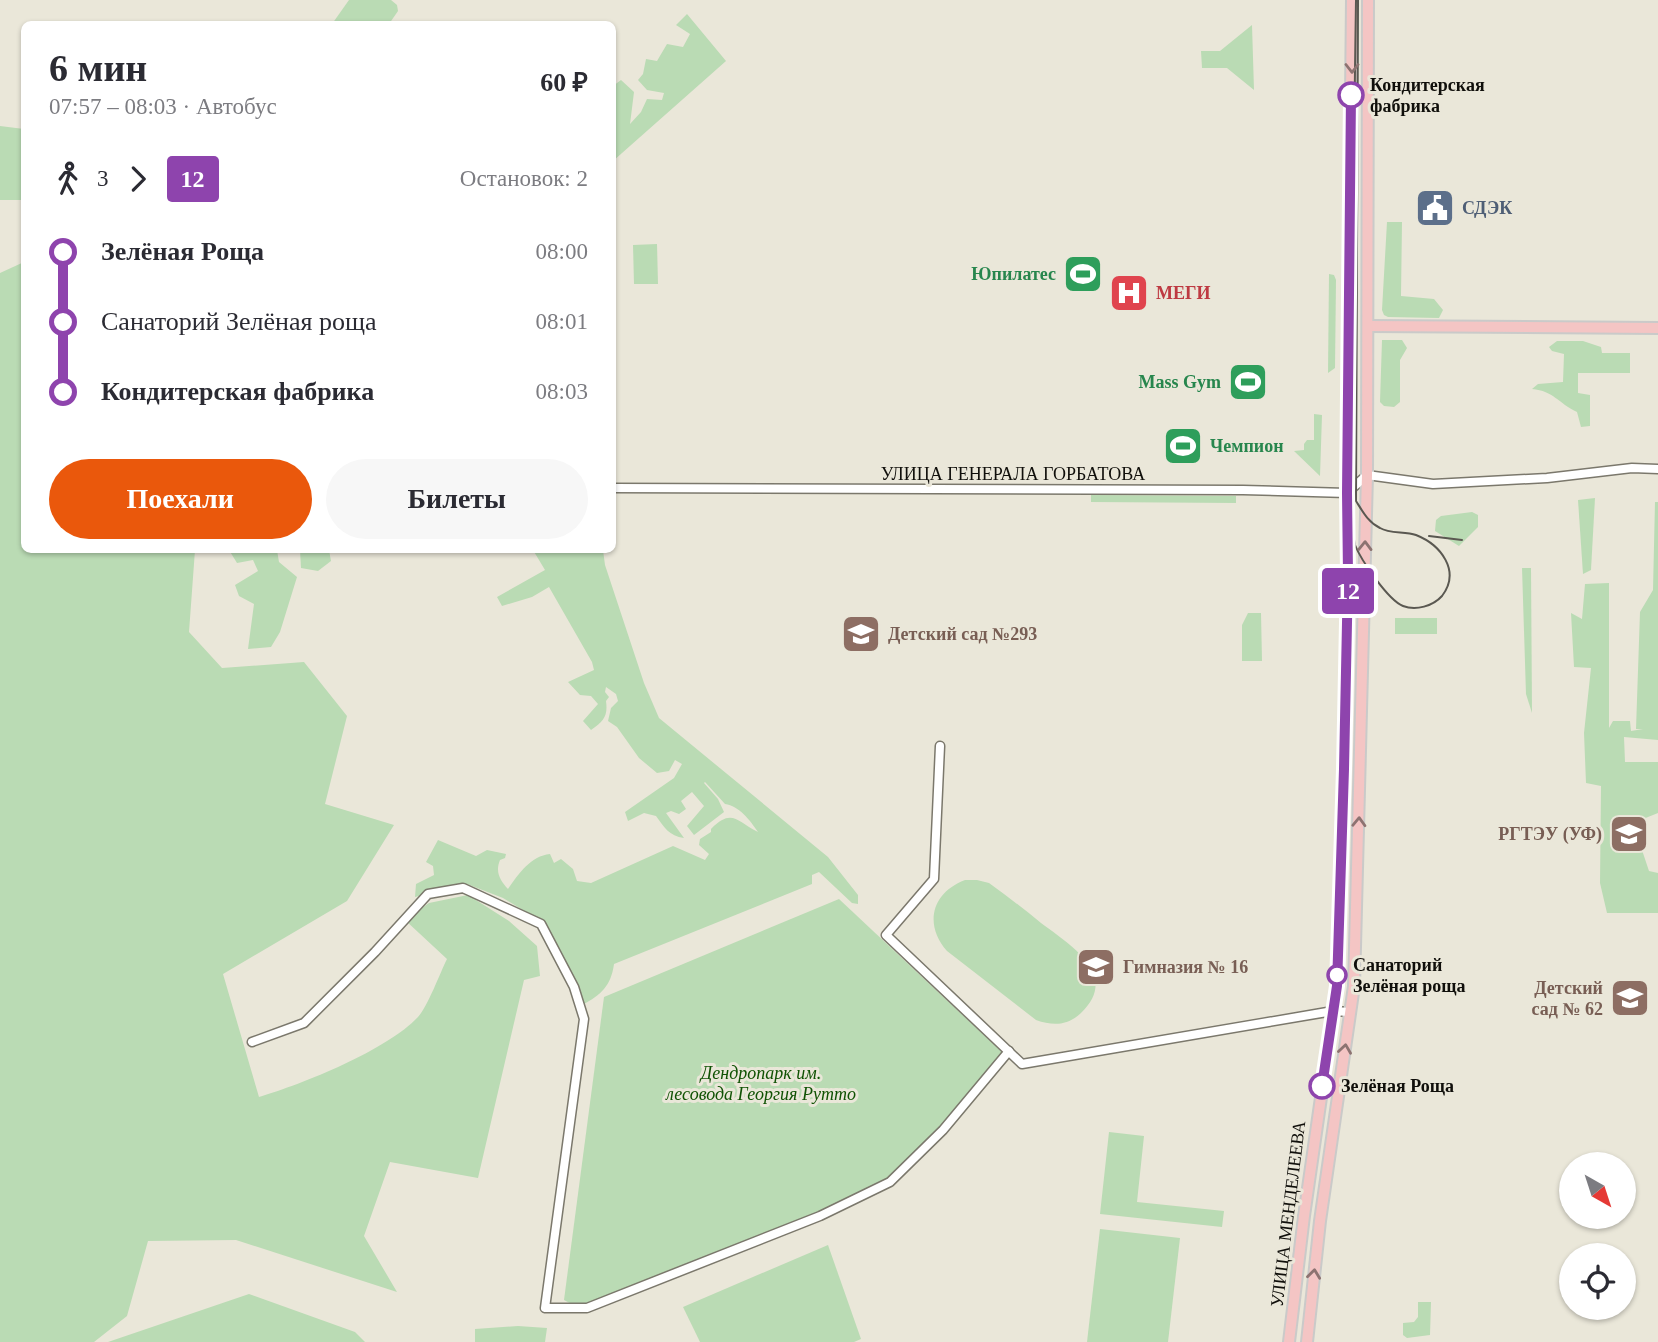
<!DOCTYPE html>
<html lang="ru">
<head>
<meta charset="utf-8">
<style>
	:root { --surface:#fff; --page:#f7f7f7; --text:#2b2b33; --muted:#7c7c81; --accent:#ea580c }
	body { margin:0; font-family:Georgia,serif; background:var(--page); color:var(--text); height:100vh; display:flex; flex-direction:column; font-size:26px; white-space:nowrap }
	* { box-sizing:border-box; margin:0 }
	p { font-size:23px; color:var(--muted) }
	.icon { flex:none; width:38px; height:38px; fill:none; stroke:currentColor; stroke-width:2; stroke-linecap:round; stroke-linejoin:round }
	.map { position:relative; flex:1; overflow:hidden }
	.drawer { position:absolute; left:21px; top:21px; width:595px; height:532px; display:flex; flex-direction:column; background:var(--surface); border-radius:10px; box-shadow:0 2px 5px #0004 }
	.drawer>* { flex:none }
	.badge { padding:0 14px; border-radius:5px; font-size:24px; line-height:46px }
	.needle { width:46px; rotate:141deg }
	.controls { position:absolute; left:1559px; top:1152px; display:grid; gap:14px }
	.controls a { display:grid; place-items:center; width:77px; height:77px; border-radius:50%; background:var(--surface); box-shadow:0 2px 5px #0004; font-size:35px }
	.map>.badge { position:absolute; translate:-50% -50%; box-shadow:0 0 0 4px #fff }
	.legs { display:flex; align-items:center; gap:10px; height:77px; padding:0 28px; font-size:23px }
	.legs p { margin-inline-start:auto }
	.head { display:flex; align-items:center; justify-content:space-between; height:119px; padding:0 28px }
	h1 { font-size:38px; font-weight:800; line-height:52px }
	.action { display:flex; gap:14px; margin-top:auto; padding:14px 28px }
	.action a { flex:1; height:80px; border-radius:42px; background:var(--accent); color:#fff; font-size:28px; font-weight:800; line-height:80px; text-align:center }
	.action a+a { background:var(--page); color:var(--text) }
	ul { padding:0 28px; list-style:none }
	li { display:flex; align-items:center; gap:24px; height:70px; font-size:26px }
	li i { display:grid; place-items:center; width:10px; height:100%; margin:0 9px; background:currentColor }
	li i::after { content:''; width:18px; height:18px; margin:-9px; border:5px solid; border-radius:50%; background:var(--surface) }
	li p { margin-inline-start:auto }
	li:first-child i { background:linear-gradient(#0000 50%,currentColor 0) }
	li:last-child i { background:linear-gradient(currentColor 50%,#0000 0) }
	.map>svg:first-child { display:block }
	.green { fill:#badbb4 }
	.lines { fill:none; stroke-linecap:round; stroke-linejoin:round }
	.minor-casing { stroke:#7b786c; stroke-width:11 }
	.major-casing { stroke:#cacac9; stroke-width:14 }
	.minor { stroke:#fff; stroke-width:8 }
	.major { stroke:#f4c5c4; stroke-width:10 }
	.tram { stroke:#5a5851; stroke-width:2 }
	.oneway { stroke:#8d7371 }
	.line-1-casing { stroke:#fff; stroke-width:16 }
	.line-1 { stroke:#8e44ad; stroke-width:10 }
	.stop-1-dot { fill:#fff; stroke:#8e44ad; stroke-width:3.5 }
	.labels { text-anchor:middle; stroke-width:6; stroke-linejoin:round; paint-order:stroke }
	.stop-label { font-size:18px; font-weight:bold; fill:#100f0b; stroke:#eae7d9; text-anchor:start }
	.service-label { font-size:18px; font-weight:bold; fill:#4e5e75; stroke:#eae7d9; text-anchor:start }
	.leisure-label { font-size:18px; font-weight:bold; fill:#27864d; stroke:#eae7d9; text-anchor:end }
	.health-label { font-size:18px; font-weight:bold; fill:#be3a42; stroke:#eae7d9; text-anchor:start }
	.street-label { font-size:18px; fill:#100f0b; stroke:#eae7d9 }
	.education-label { font-size:18px; font-weight:bold; fill:#785e54; stroke:#eae7d9; text-anchor:start }
	.park-label { font-size:18px; font-style:italic; fill:#0f5203; stroke:#eae7d9 }
</style>
</head>
<body>
<div class="map">
<svg width="1658" height="1342" viewBox="0 0 1658 1342">
	<rect width="100%" height="100%" fill="#eae7d9"/>
	<g class="green">
		<path d="M349,0h42l6,5 1,6 -9,13h-57z"/>
		<path d="M687,14l39,47 -113,100v-75l8,-6 13,12 -4,32 11,-12 6,-13 15,1 2,-7 -17,-3 -9,-10 5,-6 3,-15 11,2 10,-17 16,3 7,-13 -14,-9z"/>
		<path d="M1252,25l2,65 -27,-22h-25l-1,-17h19z"/>
		<path d="M0,126l24,3v71h-24z"/>
		<path d="M1387,222h15l-1,74 33,3 9,11 -4,8 -51,-1 -4,-2 -2,-5z"/>
		<path d="M657,244l1,40h-24l-1,-39z"/>
		<path d="M24,262v288h171l-6,82 33,36 82,-6 43,54 -22,88 69,21 -47,76 -124,73 36,123c44,-13 128,-47 159,-80 10,-11 22,-44 29,-58l-42,-39 24,-17 39,-8 41,26 28,25 3,30 -16,4 -46,198 -88,-16 -26,74 33,56 -161,-52 -88,1 -21,75 -33,26h-94v-1069z"/>
		<path d="M1329,274l5,1 2,5 -1,88 -7,5z"/>
		<path d="M1382,340h20l5,8 -7,12v42l-6,5 -10,-1 -4,-4z"/>
		<path d="M1557,341h26l18,6 1,6h28v20h-52v20l12,2v31l-9,1 -4,-15c-19,-9 -23,-21 -45,-23l6,-5 25,-2 1,-28 -12,-3 -3,-4z"/>
		<path d="M1314,414l8,1 -2,61 -26,-25 10,-1v-6l3,-4h7z"/>
		<path d="M1091,495l145,1v7l-145,-1z"/>
		<path d="M1595,498l-4,72 -8,4 -5,-74z"/>
		<path d="M1655,502h3v238l-34,-3 1,25h33v51l-25,10 16,48 9,2v40h-51l-7,-30 1,-97 -15,-3 -2,-50 7,-65 -17,-1 -3,-54 11,6 3,-35 24,-1v145l4,-7h17l1,10 12,-2h-7l4,-117 13,-22z"/>
		<path d="M1472,512l6,3v12l-19,19 -24,-15 1,-11 5,-4z"/>
		<path d="M229,550h48l2,12 18,15 -17,55 -9,15 -23,2 6,-45 -15,-8 -4,-11 23,-14 -5,-11 -16,3z"/>
		<path d="M300,550h29l2,11 -13,10 -17,-3z"/>
		<path d="M533,550h70l2,15 39,118 15,35 169,139 30,38v9l-6,-1 -33,-31 -7,3v9l-198,80c-3,22 -13,31 -32,41l-41,-84 -38,-23 -36,-14 -52,13 1,-13 18,-9 -1,-9 -7,-4 12,-22 38,16 11,-6 19,4 -1,4 -5,2c-5,12 0,20 8,29 11,-16 23,-33 42,-35l4,9 7,-4 12,10 4,12 14,2 82,-37 32,14 4,-6 -10,-9 1,-6 11,-7v-3c21,-21 25,-8 47,3 -8,-12 -19,-26 -33,-28l-20,-22 -1,1 14,16 6,13 -30,23 -7,-9 17,-20 -12,-14 -11,9 5,8 -7,5 -8,-3 -5,2 18,25c-15,-2 -20,-11 -28,-22l-12,-3 -16,8 -3,-9 49,-34 8,-14 -7,-4 -6,11 -12,2 -18,-15 -22,-31 -9,-6 3,-13 7,-7 -2,-7 -10,-7 -1,5 4,5 -3,4c2,15 -2,20 -15,29l-8,-9 15,-17 -7,-8 -11,-1 -12,-13 26,-12 -2,-8 -43,-75 -17,10 -30,9 -5,-9 48,-27z"/>
		<path d="M1522,568h9l1,145 -6,-19z"/>
		<path d="M1248,613h13l1,48h-20v-36z"/>
		<rect x="1395" y="618" width="42" height="16"/>
		<path d="M965,880h12l12,3c18,13 35,26 52,40 28,21 80,52 40,90 -14,13 -28,13 -45,7l-89,-69c-23,-26 -16,-58 18,-71z"/>
		<path d="M839,899l163,153 -61,75 -54,53 -69,32 -239,96 -15,-8 40,-303z"/>
		<path d="M1109,1132l35,4 -7,66 87,9 -2,16 -122,-13z"/>
		<path d="M1100,1229l80,9 -12,104h-81z"/>
		<path d="M828,1245l33,94 -7,3h-154l-17,-35z"/>
		<path d="M249,1294l106,38 10,10h-257z"/>
		<path d="M1418,1302h13l-1,33 -23,3 -4,-3v-12l11,-1 4,-5z"/>
		<path d="M518,1326l29,2 -2,14h-70v-13z"/>
	</g>
	<g class="lines">
		<g class="minor-casing">
			<g id="minor">
				<path d="M612,488l631,2 104,3 20,-18 66,9 114,-6 85,-10 26,1"/>
				<path d="M940,746l-6,133 -48,56 136,129 311,-53 17,1"/>
				<path d="M252,1042l52,-19 71,-71 53,-58 35,-6 78,36 33,63 10,32 -39,289h42l233,-92 70,-34 53,-52 66,-79"/>
			</g>
		</g>
		<g class="major-casing">
			<g id="major">
				<path d="M1369,326l289,2"/>
				<path d="M1289,1342l15,-126 33,-230 7,-217 4,-195 -1,-81 5,-493"/>
				<path d="M1307,1342l13,-121 34,-235 13,-511 1,-475"/>
			</g>
		</g>
		<use href="#minor" class="minor"/>
		<use href="#major" class="major"/>
		<g class="tram">
			<path d="M1356,0c-2,137 -4,275 -4,413 -1,35 -2,70 1,105 0,8 0,19 2,27 6,15 33,55 48,61 13,5 30,0 39,-10 19,-25 -1,-51 -26,-61 -11,-4 -26,-1 -36,-7 -12,-6 -17,-16 -24,-27l2,-501"/>
			<path d="M1429,536l33,4"/>
		</g>
	</g>
	<defs><path id="oneway-chevron" d="M-2-3.5L2.5 0L-2 3.5" fill="none" stroke-width="1.6" stroke-linecap="round" stroke-linejoin="round" transform="scale(1.75)"/></defs>
	<g class="oneway">
		<use href="#oneway-chevron" transform="translate(1352 68) rotate(90)"/>
		<use href="#oneway-chevron" transform="translate(1365 546) rotate(-89)"/>
		<use href="#oneway-chevron" transform="translate(1359 822) rotate(-88)"/>
		<use href="#oneway-chevron" transform="translate(1345 1049) rotate(-82)"/>
		<use href="#oneway-chevron" transform="translate(1314 1274) rotate(-83)"/>
	</g>
	<g class="lines">
		<g class="line-1-casing">
			<path id="line-1" d="M1322,1086l15,-100 7,-217 4,-195 -1,-81 4,-398"/>
		</g>
		<use href="#line-1" class="line-1"/>
	</g>
	<defs>
		<g id="civic-square" transform="scale(2.0125)"><rect x="-9" y="-9" width="18" height="18" rx="4" fill="#5c6f8a" stroke="#eae7d9"/><path d="M-.6-6.5H3V-4.5H.6V-3L4-1V1h2V6H-6V1h2V-1L-.6-3ZM-1.2 2.5V6h2.4V2.5Z" fill="#fff"/></g>
		<g id="stadium-square" transform="scale(2.0125)"><rect x="-9" y="-9" width="18" height="18" rx="4" fill="#2e9e5b" stroke="#eae7d9"/><path d="M0-5a6.5 5 0 1 0 0 10a6.5 5 0 1 0 0-10ZM-3.5-1.8h7v3.6h-7Z" fill="#fff"/></g>
		<g id="hospital-square" transform="scale(2.0125)"><rect x="-9" y="-9" width="18" height="18" rx="4" fill="#e0444e" stroke="#eae7d9"/><path d="M-5-5h3v3.5h4V-5h3V5h-3V1.5h-4V5h-3Z" fill="#fff"/></g>
		<g id="school-square" transform="scale(2.0125)"><rect x="-9" y="-9" width="18" height="18" rx="4" fill="#8d6e63" stroke="#eae7d9"/><path d="M0-5L7-2L0 1L-7-2ZM-4 1L0 2.5L4 1V4Q0 6-4 4Z" fill="#fff"/></g>
		<g id="university-square" transform="scale(2.0125)"><rect x="-9" y="-9" width="18" height="18" rx="4" fill="#8d6e63" stroke="#eae7d9"/><path d="M0-5L7-2L0 1L-7-2ZM-4 1L0 2.5L4 1V4Q0 6-4 4Z" fill="#fff"/></g>
	</defs>
	<g fill-rule="evenodd">
		<use href="#civic-square" x="1435" y="208"/>
		<use href="#stadium-square" x="1083" y="274"/>
		<use href="#hospital-square" x="1129" y="293"/>
		<use href="#stadium-square" x="1248" y="382"/>
		<use href="#stadium-square" x="1183" y="446"/>
		<use href="#school-square" x="861" y="634"/>
		<use href="#university-square" x="1629" y="834"/>
		<use href="#school-square" x="1096" y="967"/>
		<use href="#school-square" x="1630" y="998"/>
	</g>
	<g class="stop-1-dot">
		<circle cx="1351" cy="95" r="12"/>
		<circle cx="1337" cy="975" r="9"/>
		<circle cx="1322" cy="1086" r="12"/>
	</g>
	<g class="labels">
		<g class="stop-label">
			<text x="1370" y="91">Кондитерская<tspan x="1370" dy="21">фабрика</tspan></text>
			<text x="1353" y="971">Санаторий<tspan x="1353" dy="21">Зелёная роща</tspan></text>
			<text x="1341" y="1092">Зелёная Роща</text>
		</g>
		<g class="service-label">
			<text x="1462" y="214">СДЭК</text>
		</g>
		<g class="leisure-label">
			<text x="1056" y="280">Юпилатес</text>
			<text x="1221" y="388">Mass Gym</text>
			<text x="1210" y="452" text-anchor="start">Чемпион</text>
		</g>
		<g class="health-label">
			<text x="1156" y="299">МЕГИ</text>
		</g>
		<g class="street-label">
			<text x="1013" y="480">УЛИЦА ГЕНЕРАЛА ГОРБАТОВА</text>
			<text transform="translate(1288 1214) rotate(-83)" y="6">УЛИЦА МЕНДЕЛЕЕВА</text>
		</g>
		<g class="education-label">
			<text x="888" y="640">Детский сад №293</text>
			<text x="1602" y="840" text-anchor="end">РГТЭУ (УФ)</text>
			<text x="1123" y="973">Гимназия № 16</text>
			<text x="1603" y="994" text-anchor="end">Детский<tspan x="1603" dy="21">сад № 62</tspan></text>
		</g>
		<g class="park-label">
			<text x="761" y="1079">Дендропарк им.<tspan x="761" dy="21">лесовода Георгия Рутто</tspan></text>
		</g>
	</g>
</svg>
<div class="controls">
<a><svg class="needle" viewBox="-14 -14 28 28"><path d="M0-13l5 13h-10z" fill="#e53935"/><path d="M0 13l5-13h-10z" fill="#7c7c81"/></svg></a>
<a><svg class="icon" aria-label="locate" viewBox="0 0 24 24"><circle cx="12" cy="12" r="6"/><path d="M12 2v4M12 18v4M2 12h4M18 12h4"/></svg></a>
</div>
<b class="badge" style="left:1348px;top:591px;background:#8e44ad;color:#fff">12</b>
<section class="drawer">
<div class="head"><div><h1>6 мин</h1><p>07:57 – 08:03 · Автобус</p></div><b>60 ₽</b></div>
<div class="legs"><svg class="icon" aria-label="walk" viewBox="0 0 24 24"><circle cx="13" cy="4" r="2"/><path d="M13 8l-2 6 4 7M11 14l-3 7M7 12l3-4h3l4 4"/></svg>3<svg class="icon" aria-label="forward" viewBox="0 0 24 24"><path d="M9 5l7 7-7 7"/></svg><b class="badge" style="background:#8e44ad;color:#fff">12</b><p>Остановок: 2</p></div>
<ul>
<li><i style="color:#8e44ad"></i><b>Зелёная Роща</b><p>08:00</p></li>
<li><i style="color:#8e44ad"></i><span>Санаторий Зелёная роща</span><p>08:01</p></li>
<li><i style="color:#8e44ad"></i><b>Кондитерская фабрика</b><p>08:03</p></li>
</ul>
<div class="action"><a>Поехали</a><a>Билеты</a></div>
</section>
</div>
</body>
</html>
